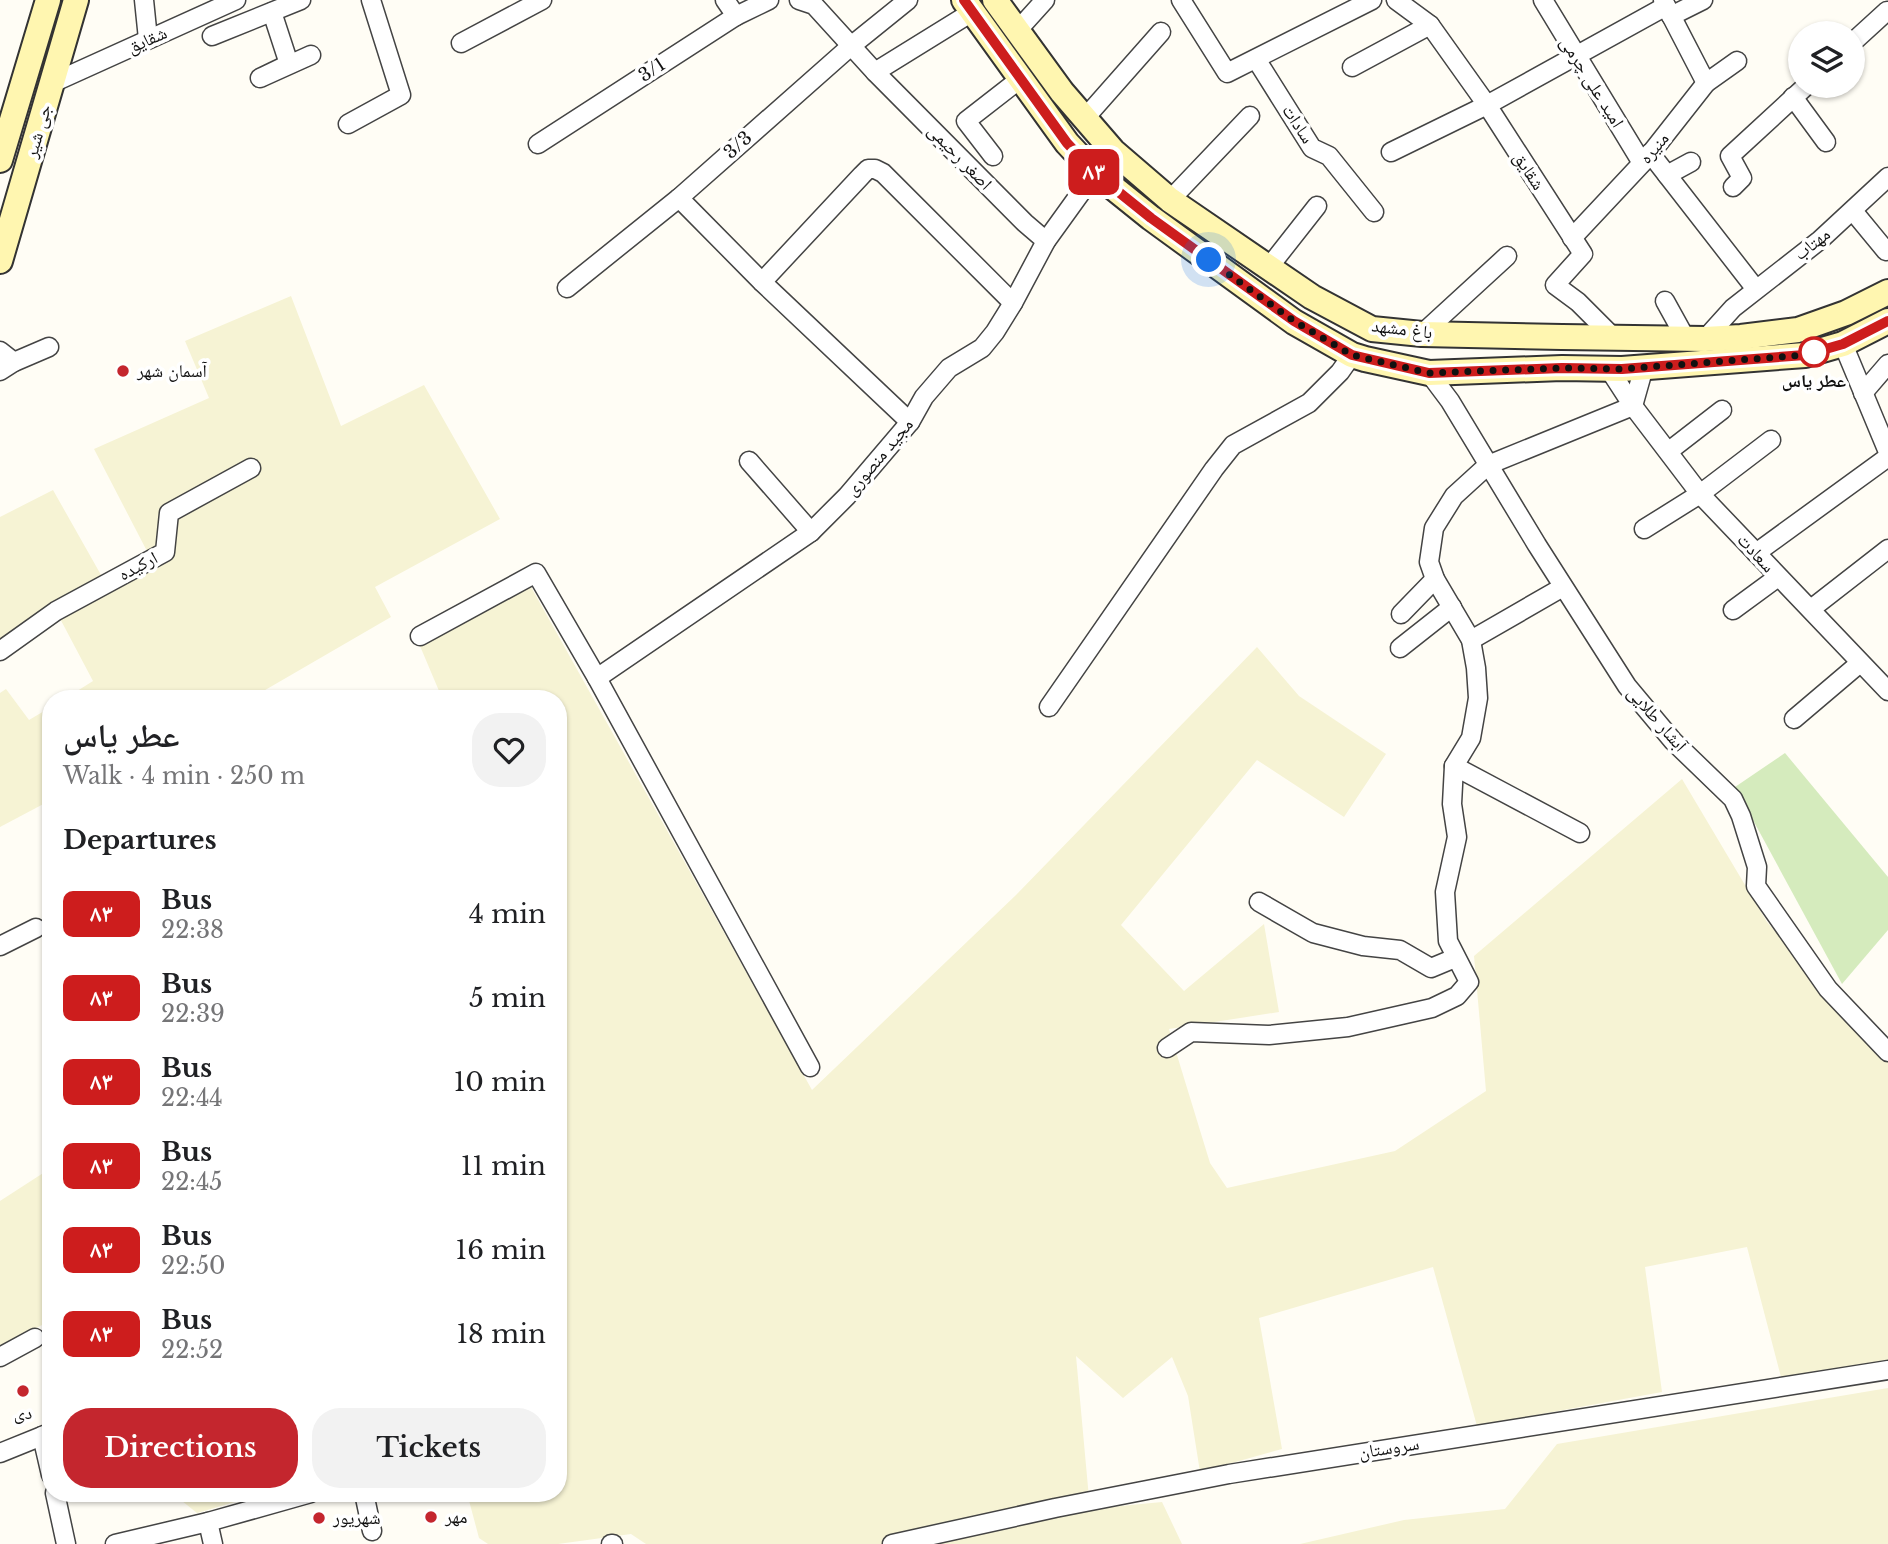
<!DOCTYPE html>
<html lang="en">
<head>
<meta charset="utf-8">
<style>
	:root { --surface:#fff; --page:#f2f2f2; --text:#202124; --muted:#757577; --accent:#c4262e }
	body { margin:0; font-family:"Libre Baskerville","Noto Naskh Arabic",serif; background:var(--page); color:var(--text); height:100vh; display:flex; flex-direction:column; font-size:26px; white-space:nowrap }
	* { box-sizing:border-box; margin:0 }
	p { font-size:23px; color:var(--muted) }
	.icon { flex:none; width:38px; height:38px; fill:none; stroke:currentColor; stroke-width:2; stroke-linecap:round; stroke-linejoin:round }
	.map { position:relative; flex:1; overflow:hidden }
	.sheet { position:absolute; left:42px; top:690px; width:525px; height:812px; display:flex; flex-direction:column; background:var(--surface); border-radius:28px; box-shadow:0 2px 5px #0004 }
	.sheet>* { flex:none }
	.badge { padding:0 14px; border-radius:10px; font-size:24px; line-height:46px }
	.tools { position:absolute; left:1788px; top:21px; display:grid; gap:14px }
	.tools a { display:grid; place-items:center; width:77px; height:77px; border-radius:50%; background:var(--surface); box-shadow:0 2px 5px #0004; font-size:35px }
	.you { position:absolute; width:35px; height:35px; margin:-18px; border:5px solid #fff; border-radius:50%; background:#1a73e8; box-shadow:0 0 0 10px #1a73e833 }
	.map>.badge { position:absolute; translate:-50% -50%; box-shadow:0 0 0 4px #fff }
	h2 { padding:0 21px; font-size:26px; line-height:63px }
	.round { display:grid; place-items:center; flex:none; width:74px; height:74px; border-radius:28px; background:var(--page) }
	.head { display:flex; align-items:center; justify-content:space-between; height:119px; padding:0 21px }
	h1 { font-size:33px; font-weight:600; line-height:52px }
	.button { display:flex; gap:14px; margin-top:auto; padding:14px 21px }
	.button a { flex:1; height:80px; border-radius:28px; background:var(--accent); color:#fff; font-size:28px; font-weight:600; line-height:80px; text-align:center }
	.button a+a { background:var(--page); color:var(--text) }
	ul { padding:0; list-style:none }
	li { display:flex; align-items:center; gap:21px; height:84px; padding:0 21px }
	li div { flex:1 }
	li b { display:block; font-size:26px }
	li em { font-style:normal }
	li .badge { min-width:77px; font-weight:700; text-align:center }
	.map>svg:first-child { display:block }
	.farmland { fill:#f6f3d4 }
	.green { fill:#d5ebbd }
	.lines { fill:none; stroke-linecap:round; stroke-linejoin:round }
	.minor-casing { stroke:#444; stroke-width:21 }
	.secondary-casing { stroke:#333; stroke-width:28 }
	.minor { stroke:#fff; stroke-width:18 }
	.secondary { stroke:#fff6b0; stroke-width:24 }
	.line-casing { stroke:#fff; stroke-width:16 }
	.line { stroke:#cd1d1d; stroke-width:10 }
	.walk { stroke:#111; stroke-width:7; stroke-dasharray:0 12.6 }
	.stop-dot { fill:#fff; stroke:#cd1d1d; stroke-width:3.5 }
	.poi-dot { fill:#c4262e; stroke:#fff; stroke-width:2.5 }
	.labels { text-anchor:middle; stroke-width:7; stroke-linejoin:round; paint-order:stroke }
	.street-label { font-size:18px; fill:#111; stroke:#fff }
	.poi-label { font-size:18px; fill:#111; stroke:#fff; text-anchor:start }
	.stop-label { font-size:18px; font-weight:bold; fill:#111; stroke:#fff }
</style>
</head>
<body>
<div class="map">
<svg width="1888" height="1544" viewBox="0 0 1888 1544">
	<rect width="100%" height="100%" fill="#fffdf5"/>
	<g class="farmland">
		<path d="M291,296l50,130 83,-41 76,134 -125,68 16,30 -131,76 3,5h-197l27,-17 -37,-70 -56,40v-134l53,-27 52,92 44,-27 -55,-106 115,-51 -24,-57z"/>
		<path d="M531,587l281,503 204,-195 241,-248 42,49 87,58 -42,63 -87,-57 -136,165 63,66 80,-67 15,88 -110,17 41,134 17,25 168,-37 91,-60 -12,-135 208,-177 85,143 121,140v298l-107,17 -34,-130 -102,20 17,125 -185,34 -44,-159 -174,51 23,131 -82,23 -12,-76 -16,-39 -49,41 -47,-42 14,153 72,-7 20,42h-536l-15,-10 -73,10h-70l-9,-6 -12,-45h91v-795h-116l-22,-52z"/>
		<path d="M6,689l23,31 22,-13v93l-51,27v-134z"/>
		<path d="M51,1168v152l-51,28v-147z"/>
		<path d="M1888,1388v156h-588l104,-24 101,-11 52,-65z"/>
		<path d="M172,1493h93l-68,20z"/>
	</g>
	<path class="green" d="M1785,753l103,124v53l-46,54 -107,-197z"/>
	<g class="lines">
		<g class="minor-casing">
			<g id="minor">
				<path d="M144,0l4,39"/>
				<path d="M725,0l11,16"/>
				<path d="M799,0l15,5 61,67 150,151 21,18"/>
				<path d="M1181,0l46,73 145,-73"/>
				<path d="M1396,0l34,25 57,80 96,149 -28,31 23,17 35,35"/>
				<path d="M1543,0l99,163"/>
				<path d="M1663,0l43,83"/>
				<path d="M272,12l17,52 -29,14 51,-23"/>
				<path d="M1671,16l32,-16"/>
				<path d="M1017,31l28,-31"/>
				<path d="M212,36l89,-36"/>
				<path d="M1853,42l34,-31"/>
				<path d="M461,43l81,-43"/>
				<path d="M1256,59l56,89 17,8 45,56"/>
				<path d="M1352,67l78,-42"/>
				<path d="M875,72l97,-60"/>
				<path d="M59,80l177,-80"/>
				<path d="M1793,97l33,45"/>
				<path d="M1085,118l76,-86"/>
				<path d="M348,124l53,-29 -30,-95"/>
				<path d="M538,144l198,-128 33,-16"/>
				<path d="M1391,152l96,-47 179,-99"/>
				<path d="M1650,153l105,135"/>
				<path d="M993,156l-27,-35 54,-42"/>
				<path d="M1667,175l24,-13"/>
				<path d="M1733,187l9,-9 -12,-22 76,-70"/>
				<path d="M679,198l83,84 148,140"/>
				<path d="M1170,200l80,-84"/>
				<path d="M1853,211l33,40"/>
				<path d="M1572,238l75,-80 59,-75 31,-22"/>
				<path d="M1269,267l48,-61"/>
				<path d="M762,282l100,-107 6,-6h7l8,4 130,130"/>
				<path d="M567,288l112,-90 172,-152 57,-46"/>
				<path d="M1665,301l21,38"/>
				<path d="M1422,334l85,-78"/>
				<path d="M1705,339l28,-31 87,-68 68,-63"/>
				<path d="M1843,344l45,108"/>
				<path d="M0,351l14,11"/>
				<path d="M1609,369l24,37 67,88 188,197"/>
				<path d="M0,371l14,-9 35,-15"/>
				<path d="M1429,373l21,28 87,144 90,141 46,55 60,58 8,17 16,51 -1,19 72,103 60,63"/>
				<path d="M1863,393l25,-29"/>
				<path d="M1633,406l11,-39"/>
				<path d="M1669,451l53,-41"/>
				<path d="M749,461l62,71"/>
				<path d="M1644,529l56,-35 71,-54"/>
				<path d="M1756,553l132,-96"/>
				<path d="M1811,609l77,-60"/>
				<path d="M1733,610l45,-33"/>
				<path d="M1401,614l34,-35"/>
				<path d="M420,636l116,-63 61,105 213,389"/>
				<path d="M1471,640l92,-53"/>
				<path d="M1400,648l52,-41"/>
				<path d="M0,651l56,-40 109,-59 4,-39 82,-45"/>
				<path d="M597,678l214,-146 36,-36 63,-74 14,-25 25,-29 33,-20 13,-16 18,-29 33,-62 49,-68"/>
				<path d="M1049,707l165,-238 19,-24 76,-42 31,-31 12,-17"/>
				<path d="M1794,719l66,-56"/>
				<path d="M1454,766l126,67"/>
				<path d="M1259,902l54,31 50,13 37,4 31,18 24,-10"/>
				<path d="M0,946l36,-18"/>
				<path d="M1167,1048l24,-16 78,3 79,-8 84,-19 25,-12 12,-14 -21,-41 -3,-49 12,-55 -5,-33 2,-38 17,-28 7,-40 -2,-30 -5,-28 -36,-61 -6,-17 5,-34 20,-32 34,-31 145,-59"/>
				<path d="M0,1357l35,-19"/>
				<path d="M51,1432l-9,4 9,39"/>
				<path d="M0,1453l42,-17"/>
				<path d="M55,1493l11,51"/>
				<path d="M364,1493l8,38"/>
				<path d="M208,1522l5,22"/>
				<path d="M115,1544l93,-22 103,-29"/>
				<path d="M611,1544h2"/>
				<path d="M892,1544l163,-36 174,-34 659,-104"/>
			</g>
		</g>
		<g class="secondary-casing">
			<g id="secondary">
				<path d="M964,0l103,143 28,30 56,45 143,104 58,33 13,4 64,14 133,-5 60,1 183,-14 38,-11 45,-23"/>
				<path d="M995,0l67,92 51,59 57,49 142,97 60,32 50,5 140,3 143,2 36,-2 57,-7 48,-17 42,-21"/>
				<path d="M0,160l48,-160"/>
				<path d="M0,261l76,-261"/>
			</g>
		</g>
		<use href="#minor" class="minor"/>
		<use href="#secondary" class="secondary"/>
	</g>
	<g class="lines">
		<g class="line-casing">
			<path id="line" d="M964,0l103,143 28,30 56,45 143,103 58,34 77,18 133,-5 60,1 183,-14 38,-11 45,-23"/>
		</g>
		<use href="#line" class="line"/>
		<path class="walk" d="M1209,260l85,61 58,34 77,18 133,-5 60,1 183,-14 9,-3"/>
	</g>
	<circle class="stop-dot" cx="1814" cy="352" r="14"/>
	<g class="poi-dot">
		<circle cx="123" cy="371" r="7"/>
		<circle cx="23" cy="1391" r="7"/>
		<circle cx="431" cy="1517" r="7"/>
		<circle cx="319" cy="1518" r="7"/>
	</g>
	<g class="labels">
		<g class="street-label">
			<text transform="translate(147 40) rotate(-24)" y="6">شقایق</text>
			<text transform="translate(652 70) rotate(-33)" y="6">3/1</text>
			<text transform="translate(1592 82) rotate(58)" y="6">امید علی چرمی</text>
			<text transform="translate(1298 124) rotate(57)" y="6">سادات</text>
			<text transform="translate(38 131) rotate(-74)" y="6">جی شیر</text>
			<text transform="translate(738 145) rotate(-42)" y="6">3/3</text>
			<text transform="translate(1654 148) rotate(-50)" y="6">منیره</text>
			<text transform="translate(960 157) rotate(46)" y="6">اصغر رحیمی</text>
			<text transform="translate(1529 171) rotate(57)" y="6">شقایق</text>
			<text transform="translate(1812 244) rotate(-38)" y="6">مهتاب</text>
			<text transform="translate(1402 329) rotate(7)" y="6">باغ مشهد</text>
			<text transform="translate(879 457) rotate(-50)" y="6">مجید منصوری</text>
			<text transform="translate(1756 553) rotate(47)" y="6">سعادت</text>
			<text transform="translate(138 566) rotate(-28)" y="6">ارکیده</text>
			<text transform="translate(1657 719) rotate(49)" y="6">آبشار طلایی</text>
			<text transform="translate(1389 1448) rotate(-9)" y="6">سروستان</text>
		</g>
		<g class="poi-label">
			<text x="137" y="377">آسمان شهر</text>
			<text x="23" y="1419" text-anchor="middle">دی</text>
			<text x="445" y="1523">مهر</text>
			<text x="333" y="1524">شهریور</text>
		</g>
		<g class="stop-label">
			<text x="1814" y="387">عطر یاس</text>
		</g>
	</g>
</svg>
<div class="tools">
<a><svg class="icon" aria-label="layers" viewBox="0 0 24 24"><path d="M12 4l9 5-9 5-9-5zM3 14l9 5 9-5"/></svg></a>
</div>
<div class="you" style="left:1209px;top:260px"></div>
<b class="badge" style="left:1094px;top:172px;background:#cd1d1d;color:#fff">۸۳</b>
<section class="sheet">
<div class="head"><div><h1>عطر یاس</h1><p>Walk · 4 min · 250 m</p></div><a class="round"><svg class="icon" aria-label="heart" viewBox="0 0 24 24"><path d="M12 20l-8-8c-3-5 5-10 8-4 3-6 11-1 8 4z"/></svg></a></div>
<h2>Departures</h2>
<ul>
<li><span class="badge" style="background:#cd1d1d;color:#fff">۸۳</span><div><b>Bus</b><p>22:38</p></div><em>4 min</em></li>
<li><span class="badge" style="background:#cd1d1d;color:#fff">۸۳</span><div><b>Bus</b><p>22:39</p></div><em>5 min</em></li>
<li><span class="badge" style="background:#cd1d1d;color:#fff">۸۳</span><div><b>Bus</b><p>22:44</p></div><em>10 min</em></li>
<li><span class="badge" style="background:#cd1d1d;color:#fff">۸۳</span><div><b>Bus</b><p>22:45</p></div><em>11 min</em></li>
<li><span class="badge" style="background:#cd1d1d;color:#fff">۸۳</span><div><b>Bus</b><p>22:50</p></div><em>16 min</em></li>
<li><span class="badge" style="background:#cd1d1d;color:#fff">۸۳</span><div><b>Bus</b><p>22:52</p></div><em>18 min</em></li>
</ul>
<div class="button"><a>Directions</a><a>Tickets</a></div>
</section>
</div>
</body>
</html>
